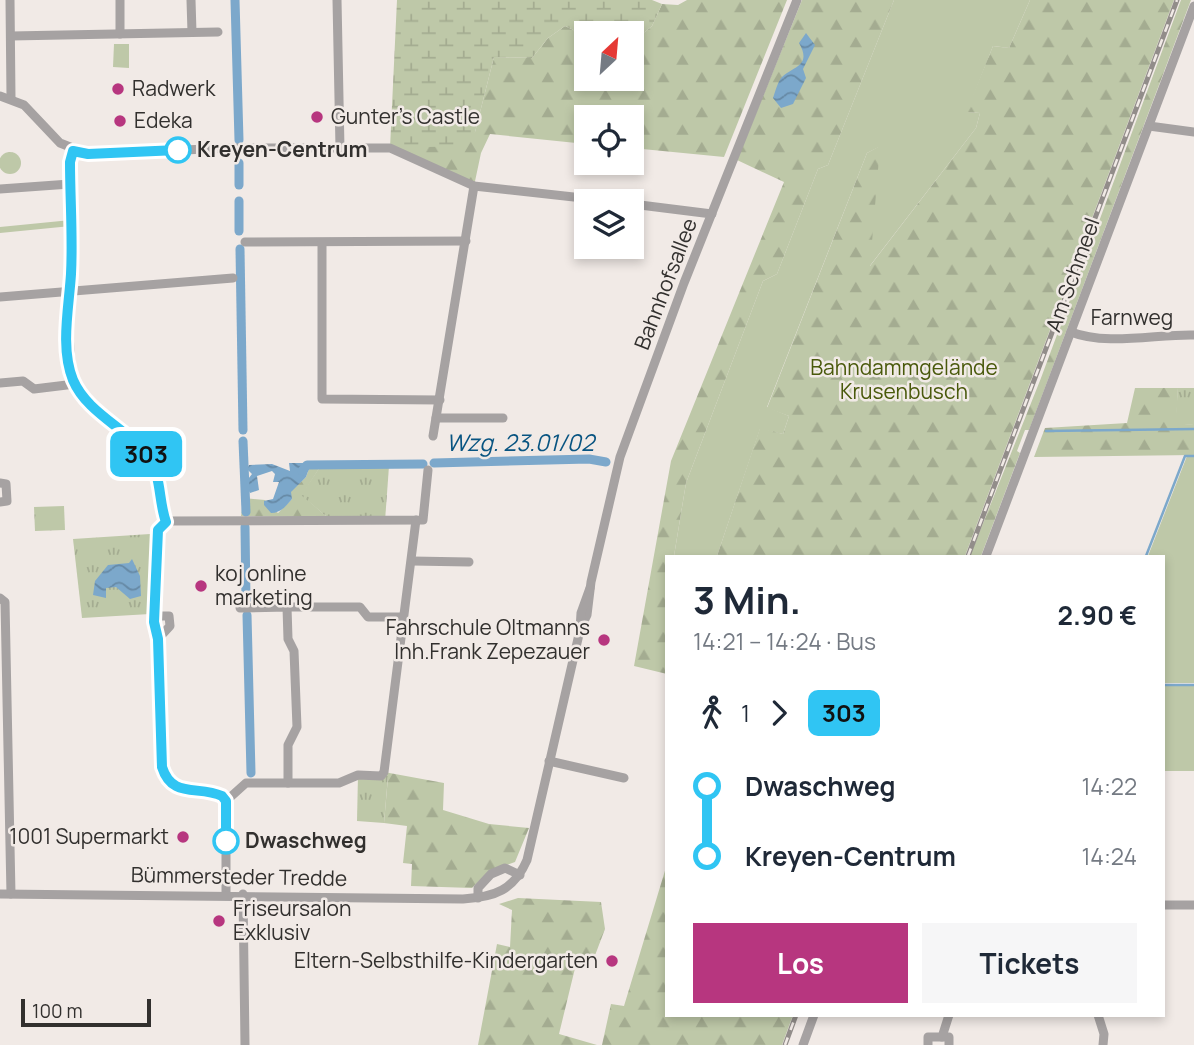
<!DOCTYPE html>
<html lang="de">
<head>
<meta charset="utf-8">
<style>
	:root { --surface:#fff; --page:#f6f6f7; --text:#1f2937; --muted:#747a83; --accent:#b7367f }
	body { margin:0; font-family:Manrope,sans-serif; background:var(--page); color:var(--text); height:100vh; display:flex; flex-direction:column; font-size:26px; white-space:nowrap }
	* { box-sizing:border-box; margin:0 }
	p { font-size:23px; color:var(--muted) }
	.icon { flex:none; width:38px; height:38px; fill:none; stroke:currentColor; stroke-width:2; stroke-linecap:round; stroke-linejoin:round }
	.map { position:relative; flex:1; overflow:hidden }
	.drawer { position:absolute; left:665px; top:555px; width:500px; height:462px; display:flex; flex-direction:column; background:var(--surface); border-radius:0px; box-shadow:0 4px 10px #0003 }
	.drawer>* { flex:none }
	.badge { padding:0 14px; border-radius:10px; font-size:24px; line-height:46px }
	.needle { width:46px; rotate:26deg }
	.buttons { position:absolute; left:574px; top:21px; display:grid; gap:14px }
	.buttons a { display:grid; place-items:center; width:70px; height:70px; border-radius:0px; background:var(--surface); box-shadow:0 4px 10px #0003; font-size:35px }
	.scale { position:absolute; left:21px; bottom:18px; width:130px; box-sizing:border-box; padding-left:7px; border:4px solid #32302e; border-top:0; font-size:19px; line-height:24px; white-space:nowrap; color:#32302e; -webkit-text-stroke:5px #f1eae6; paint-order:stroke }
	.map>.badge { position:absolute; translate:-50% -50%; box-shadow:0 0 0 4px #fff }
	.legs { display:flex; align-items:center; gap:10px; height:77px; padding:0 28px; font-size:23px }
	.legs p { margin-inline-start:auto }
	.summary { display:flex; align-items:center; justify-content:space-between; height:119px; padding:0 28px }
	h1 { font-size:38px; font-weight:700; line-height:52px }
	.action { display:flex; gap:14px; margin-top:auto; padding:14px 28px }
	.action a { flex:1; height:80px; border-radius:0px; background:var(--accent); color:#fff; font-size:28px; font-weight:700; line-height:80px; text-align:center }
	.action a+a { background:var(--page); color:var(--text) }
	ul { padding:0 28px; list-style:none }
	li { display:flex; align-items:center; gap:24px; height:70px; font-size:26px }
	li i { display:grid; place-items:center; width:10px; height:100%; margin:0 9px; background:currentColor }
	li i::after { content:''; width:18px; height:18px; margin:-9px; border:5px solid; border-radius:50%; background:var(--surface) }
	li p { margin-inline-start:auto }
	li:first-child i { background:linear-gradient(#0000 50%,currentColor 0) }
	li:last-child i { background:linear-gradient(currentColor 50%,#0000 0) }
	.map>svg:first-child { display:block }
	.green { fill:#bec8a8 }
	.forest { fill:url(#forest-firs) }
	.wetland { fill:url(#wetland-marsh) }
	.park { fill:url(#park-tufts) }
	.water { fill:url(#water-waves) }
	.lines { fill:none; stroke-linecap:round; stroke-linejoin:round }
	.stream { stroke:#7ca8cb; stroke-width:2.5 }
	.canal { stroke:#7ca8cb; stroke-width:9 }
	.minor { stroke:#a6a2a2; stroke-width:9 }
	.rail-casing { stroke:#928d8a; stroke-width:5 }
	.rail { stroke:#f1eae6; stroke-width:2.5; stroke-dasharray:8; stroke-linecap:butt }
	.line-1-casing { stroke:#fff; stroke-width:16 }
	.line-1 { stroke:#30c5f3; stroke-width:10 }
	.poi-dot { fill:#b7367f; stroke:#f1eae6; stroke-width:2.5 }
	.stop-1-dot { fill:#fff; stroke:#30c5f3; stroke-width:3.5 }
	.labels { text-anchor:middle; stroke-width:5; stroke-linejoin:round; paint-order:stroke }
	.poi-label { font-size:21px; fill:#32302e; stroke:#f1eae6; text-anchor:start }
	.stop-label { font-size:21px; font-weight:bold; fill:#32302e; stroke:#f1eae6; text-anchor:start }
	.street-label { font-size:21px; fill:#32302e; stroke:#f1eae6 }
	.park-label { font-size:21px; fill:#49590b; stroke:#f1eae6 }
	.water-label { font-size:23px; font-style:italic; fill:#085481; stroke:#f1eae6 }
</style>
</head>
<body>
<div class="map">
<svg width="1194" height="1045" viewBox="0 0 1194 1045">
	<defs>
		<pattern id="forest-firs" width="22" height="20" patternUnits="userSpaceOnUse" patternTransform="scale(1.75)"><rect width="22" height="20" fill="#bec8a8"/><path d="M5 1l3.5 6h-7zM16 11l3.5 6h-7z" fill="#a4ac91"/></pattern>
		<pattern id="wetland-marsh" width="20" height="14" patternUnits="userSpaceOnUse" patternTransform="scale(1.75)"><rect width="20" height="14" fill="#bec8a8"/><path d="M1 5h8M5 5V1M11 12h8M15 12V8" fill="none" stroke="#a4ac91"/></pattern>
		<pattern id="park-tufts" width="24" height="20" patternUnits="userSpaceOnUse" patternTransform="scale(1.75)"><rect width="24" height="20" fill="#bec8a8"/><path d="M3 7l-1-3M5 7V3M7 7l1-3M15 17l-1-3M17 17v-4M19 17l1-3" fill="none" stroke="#a4ac91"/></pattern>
		<pattern id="water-waves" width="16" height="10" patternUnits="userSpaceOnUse" patternTransform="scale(1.75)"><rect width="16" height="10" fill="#7ca8cb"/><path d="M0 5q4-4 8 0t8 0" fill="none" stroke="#6689a5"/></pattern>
	</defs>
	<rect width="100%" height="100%" fill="#f1eae6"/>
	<g class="green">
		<path d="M894,0h136l-21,48 -16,-2 -26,66 13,1 -4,15 -107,139 10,-120 -12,6 -100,254 22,9 -6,18 -23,-5 -43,127h-43l12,-73 77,-202 14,-7 41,-105 10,-4z"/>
		<path d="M114,44h15v24l-16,-1z"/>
		<path d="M71,220v6l-71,7v-6z"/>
		<path d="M1187,456h7v227h-30v-127h-16z"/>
		<rect x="1164" y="686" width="30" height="85"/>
	</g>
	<g class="forest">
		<path d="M687,0h100l-63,157 -92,-9v-31h-46v27l-96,-10 -9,19 -7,33 -84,-38 85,-16 19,-75 38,1 16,-20 17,-12 21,10v43h46v-36l20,-17 10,-22 16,1z"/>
		<path d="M802,0h92l-66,165 -10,4 -41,105 -14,7 -77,202 -12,73h-7v118l-33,-8 37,-205 113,-279 -47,-22z"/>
		<path d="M1030,0h144l-209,556h-248l43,-128 23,6 6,-18 -22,-8 100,-255 13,-7 -10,120 106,-138 4,-15 -14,-1 27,-66 16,2z"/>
		<path d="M1181,0h10l-162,430h-4l-8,21 3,2 -39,103h-11l71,-178z"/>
		<path d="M1135,388h43l-2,37 18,-1v31l-160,2 11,-29 82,-5z"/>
		<path d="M311,463l11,1 -20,31 25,22 -86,-1 3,-18 21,2 13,13 14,-14 -2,-7 16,-15z"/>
		<path d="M384,772l60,11 -1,27 46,14 40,4 -14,34 -26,9 -17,17 -61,-2 1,-22 -9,-1 4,-37 -23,-3 4,-46 -7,-1z"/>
		<path d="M667,864v151h126l-11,30h-180l9,-41 13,2z"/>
		<path d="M518,898l83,4 4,27 -11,29 -16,-2 -19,78 38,11h-119l19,-101 13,3 2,-37 -13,-6z"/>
	</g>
	<path class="wetland" d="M397,0h255l10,4 -10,22 -20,17v-10h-46v3l-21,-10 -17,12 -16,20 -38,-1 -19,75 -9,14 -76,2z"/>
	<g class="park">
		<circle cx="10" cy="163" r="11"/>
		<path d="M1178,388h16v36l-19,2z"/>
		<path d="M322,464l67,2 -4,55 -58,-4 -26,-22z"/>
		<path d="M64,506l1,24 -30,1 -1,-24z"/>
		<path d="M150,534v80l-68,4 -9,-79z"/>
		<path d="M358,775l30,1 -4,47 -27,-2z"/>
	</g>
	<g class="water">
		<path d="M806,33l9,12 -12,24 3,9 -13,26 -12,4 -8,-10c2,-6 5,-17 9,-21 12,-11 30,-11 17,-34z"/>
		<path d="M289,463h22l-5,14 -15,15 1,7c-6,7 -11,14 -21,14l-7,-8v-4l9,-2 6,-17h-6l2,-8 -3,-3 -15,5 2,14 -9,3 -5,-10 7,-9 -5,-5 2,-4 23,-1 18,7z"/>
		<path d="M132,559l8,17 1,20 -11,3 -14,-12 -10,1v10l-13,-3 2,-14 13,-16 21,-2z"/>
	</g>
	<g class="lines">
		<g class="stream">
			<path d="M1046,431l148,-2"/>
			<path d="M1146,556l39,-100h9"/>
			<path d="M1164,685h30"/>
		</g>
		<g class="canal">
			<path d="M235,0l4,140"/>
			<path d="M239,163v22"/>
			<path d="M239,201v30"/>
			<path d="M240,249l3,181"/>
			<path d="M243,441l3,71"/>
			<path d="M434,463l155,-4 17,3"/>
			<path d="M302,471l5,-6 116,-1"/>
			<path d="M245,527l1,73"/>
			<path d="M247,615l4,158"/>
		</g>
		<g class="minor">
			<path d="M10,0l1,97"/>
			<path d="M120,0v34"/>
			<path d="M191,0l1,32"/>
			<path d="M337,0l3,148"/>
			<path d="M11,36l207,-4"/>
			<path d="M0,96l24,9 36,38 28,11 143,-6h159l84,38 136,15"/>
			<path d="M1149,126l45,6"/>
			<path d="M73,151l-3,11 1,113 -4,30 5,73 18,26 60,55 16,62 -8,9v10"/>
			<path d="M0,189l70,-5"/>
			<path d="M632,204l80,10"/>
			<path d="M245,242l221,-1"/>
			<path d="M322,243v156l118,1"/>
			<path d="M0,297l233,-19"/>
			<path d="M1071,332c35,14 86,2 123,3"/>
			<path d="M0,383l23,-2 11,8 41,-5"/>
			<path d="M436,418h67"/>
			<path d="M433,436l41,-250"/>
			<path d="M0,483l6,1 1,17 -7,1"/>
			<path d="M166,521l257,-1 5,-50"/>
			<path d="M986,556l208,-550"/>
			<path d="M412,561l57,1"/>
			<path d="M0,598l5,4 6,292"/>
			<path d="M287,607h73l8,10h35"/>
			<path d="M240,608l47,-1 1,32 6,12 3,76 -9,18v38"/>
			<path d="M582,625l5,-10 4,-33 29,-125 64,-174 113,-283"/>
			<path d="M158,639l12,-13 -1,-10h-9l-6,6 4,17 2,106 4,30 8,11 45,8 9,7v93"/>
			<path d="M549,761l75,17"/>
			<path d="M226,801l20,-18h93l19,-8 23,1 3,-4 32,-252"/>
			<path d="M0,894l463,5c32,-2 51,-9 64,-39l53,-230 1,-17 9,-25"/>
			<path d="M243,894l2,151"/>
			<path d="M478,898v-10l13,-14 14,-6 15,7"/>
			<path d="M1164,905h30"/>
			<path d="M1098,1015l6,19 -1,11"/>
			<path d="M942,1037h7v8"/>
			<path d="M803,1045l11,-30"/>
			<path d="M928,1045v-8h14l7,-22"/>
		</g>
		<g class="rail-casing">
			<g id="rail">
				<path d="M968,556l209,-556"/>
				<path d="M785,1045l11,-30"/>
			</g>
		</g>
		<use href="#rail" class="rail"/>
	</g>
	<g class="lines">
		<g class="line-1-casing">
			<path id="line-1" d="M178,150l-90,4 -15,-3 -3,11c0,37 3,75 1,112 -2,33 -11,74 2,106 14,33 53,48 74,75 15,19 11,45 19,67l-8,8 -4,92 4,17 4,128c10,32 36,18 60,29l4,5v40"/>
		</g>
		<use href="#line-1" class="line-1"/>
	</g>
	<g class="poi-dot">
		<circle cx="118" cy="89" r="7"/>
		<circle cx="317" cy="117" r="7"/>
		<circle cx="120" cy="121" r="7"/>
		<circle cx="201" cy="586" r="7"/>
		<circle cx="604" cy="640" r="7"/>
		<circle cx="183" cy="837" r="7"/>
		<circle cx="219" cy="921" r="7"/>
		<circle cx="612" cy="961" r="7"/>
	</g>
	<g class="stop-1-dot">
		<circle cx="178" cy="150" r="12"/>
		<circle cx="226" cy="841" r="12"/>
	</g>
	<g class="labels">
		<g class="poi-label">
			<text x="132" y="96">Radwerk</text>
			<text x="331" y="124">Gunter's Castle</text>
			<text x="134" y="128">Edeka</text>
			<text x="215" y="581">koj online<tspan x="215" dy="24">marketing</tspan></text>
			<text x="590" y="635" text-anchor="end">Fahrschule Oltmanns<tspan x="590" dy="24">Inh.Frank Zepezauer</tspan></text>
			<text x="169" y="844" text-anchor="end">1001 Supermarkt</text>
			<text x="233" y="916">Friseursalon<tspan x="233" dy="24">Exklusiv</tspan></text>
			<text x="598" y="968" text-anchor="end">Eltern-Selbsthilfe-Kindergarten</text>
		</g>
		<g class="stop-label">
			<text x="197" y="157">Kreyen-Centrum</text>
			<text x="245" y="848">Dwaschweg</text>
		</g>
		<g class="street-label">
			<text transform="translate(1073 275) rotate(-70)" y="7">Am Schmeel</text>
			<text transform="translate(666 284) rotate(-69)" y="7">Bahnhofsallee</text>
			<text x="1132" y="325">Farnweg</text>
			<text transform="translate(239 877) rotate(1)" y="7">Bümmersteder Tredde</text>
		</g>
		<g class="park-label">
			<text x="904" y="375">Bahndammgelände<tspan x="904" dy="24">Krusenbusch</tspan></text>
		</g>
		<g class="water-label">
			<text x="520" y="451">Wzg. 23.01/02</text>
		</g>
	</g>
</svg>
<div class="buttons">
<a><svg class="needle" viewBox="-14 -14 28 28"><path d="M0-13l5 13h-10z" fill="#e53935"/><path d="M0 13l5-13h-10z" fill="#747a83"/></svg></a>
<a><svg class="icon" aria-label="locate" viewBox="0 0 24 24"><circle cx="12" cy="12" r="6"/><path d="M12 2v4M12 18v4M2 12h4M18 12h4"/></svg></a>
<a><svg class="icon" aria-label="layers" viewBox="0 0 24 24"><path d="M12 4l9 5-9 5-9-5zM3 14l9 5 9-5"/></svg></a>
</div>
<div class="scale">100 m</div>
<b class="badge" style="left:146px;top:454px;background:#30c5f3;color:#111">303</b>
<section class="drawer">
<div class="summary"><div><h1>3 Min.</h1><p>14:21 – 14:24 · Bus</p></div><b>2.90 €</b></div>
<div class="legs"><svg class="icon" aria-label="walk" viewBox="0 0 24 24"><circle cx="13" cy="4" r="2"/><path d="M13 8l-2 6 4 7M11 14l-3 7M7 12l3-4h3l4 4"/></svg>1<svg class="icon" aria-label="forward" viewBox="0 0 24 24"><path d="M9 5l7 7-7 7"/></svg><b class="badge" style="background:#30c5f3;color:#111">303</b></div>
<ul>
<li><i style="color:#30c5f3"></i><b>Dwaschweg</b><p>14:22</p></li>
<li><i style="color:#30c5f3"></i><b>Kreyen-Centrum</b><p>14:24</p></li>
</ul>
<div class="action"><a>Los</a><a>Tickets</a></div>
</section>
</div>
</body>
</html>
